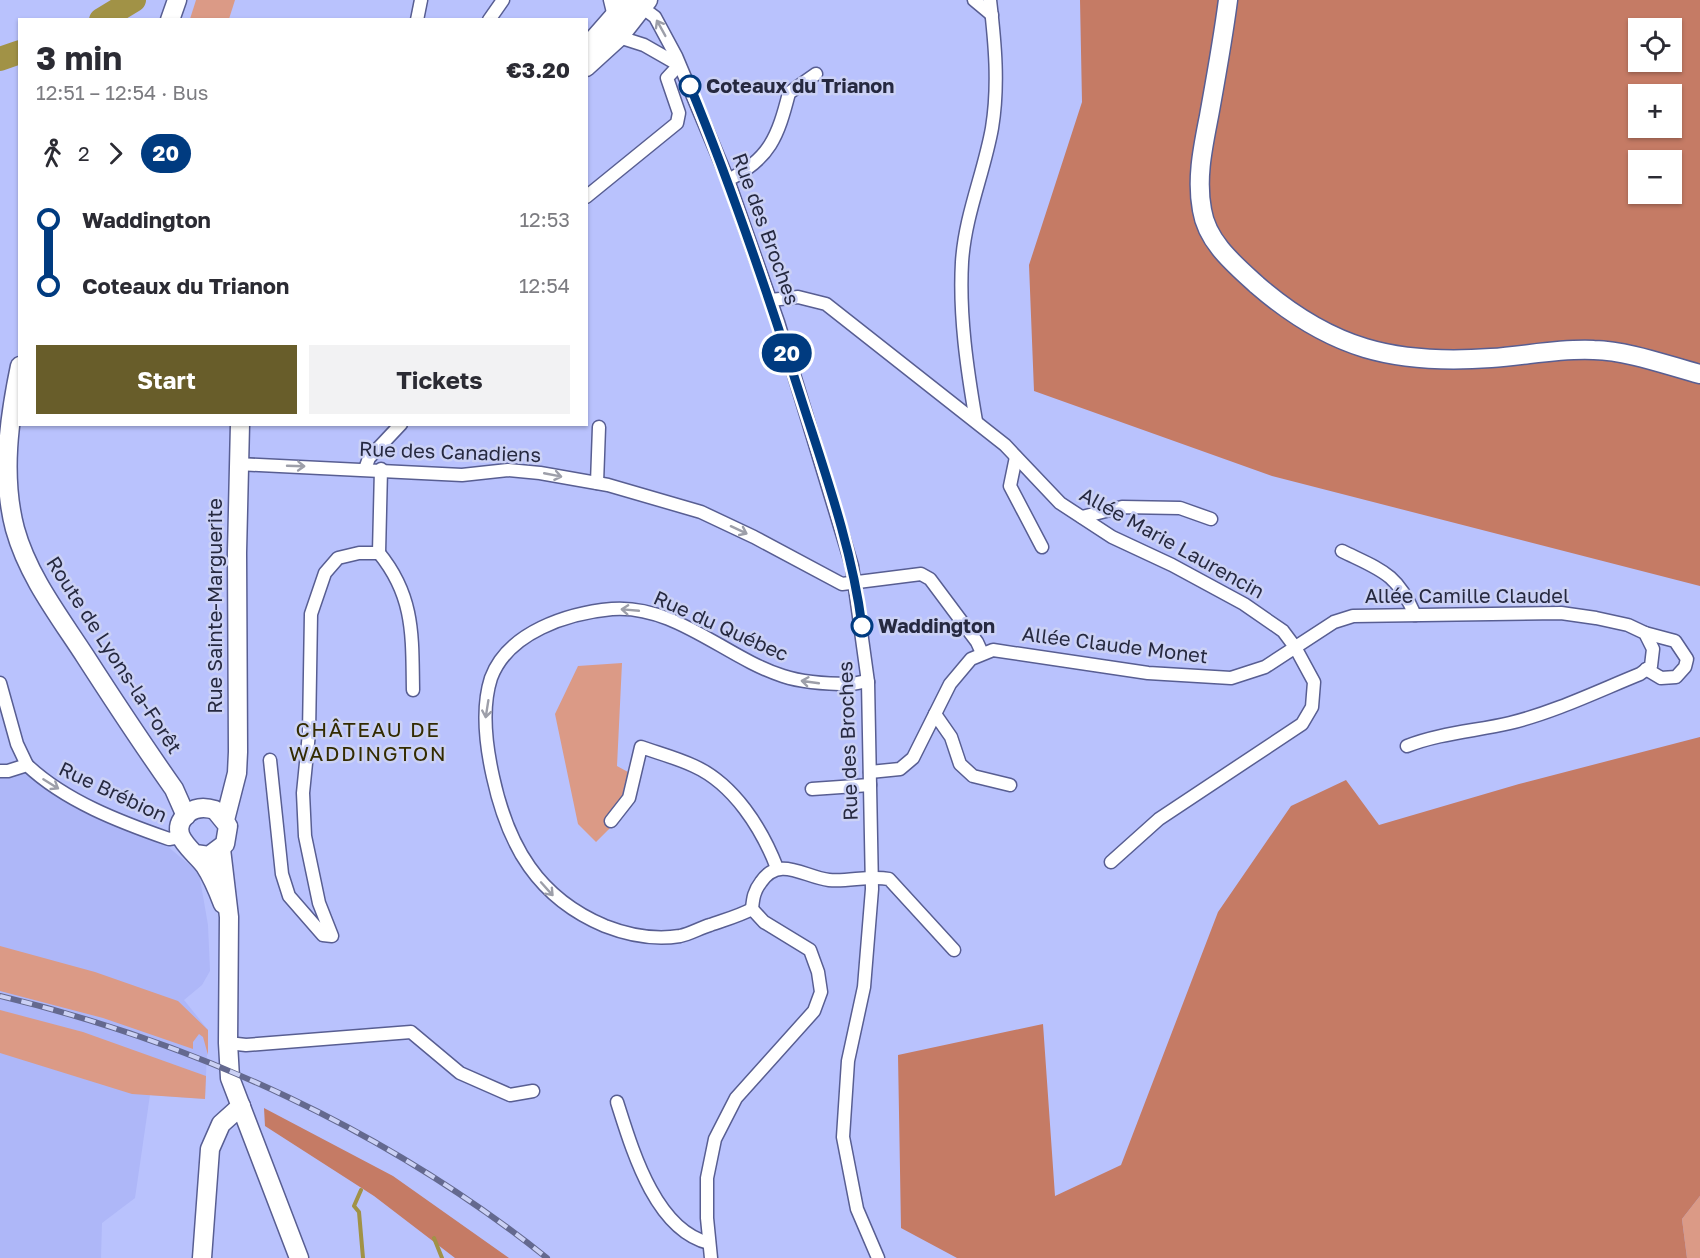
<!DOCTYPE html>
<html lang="en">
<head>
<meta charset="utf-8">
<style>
	:root { --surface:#fff; --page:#f2f2f3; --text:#2b2b33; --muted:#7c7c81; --accent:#685d2a }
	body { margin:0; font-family:"Golos Text",sans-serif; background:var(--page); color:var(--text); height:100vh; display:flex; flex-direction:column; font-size:22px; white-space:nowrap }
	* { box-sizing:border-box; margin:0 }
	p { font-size:20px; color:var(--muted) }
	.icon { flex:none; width:33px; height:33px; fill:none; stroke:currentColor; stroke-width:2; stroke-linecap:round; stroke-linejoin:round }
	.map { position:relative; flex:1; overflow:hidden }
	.details { position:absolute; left:18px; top:18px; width:570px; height:408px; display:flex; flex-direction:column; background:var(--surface); border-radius:0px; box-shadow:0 2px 4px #0004 }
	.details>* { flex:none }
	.badge { padding:0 12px; border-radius:20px; font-size:21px; line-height:39px }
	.controls { position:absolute; left:1628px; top:18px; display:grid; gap:12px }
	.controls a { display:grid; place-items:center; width:54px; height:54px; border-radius:0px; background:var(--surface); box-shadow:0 2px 4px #0004; font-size:30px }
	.map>.badge { position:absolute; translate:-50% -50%; box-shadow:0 0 0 3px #fff }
	.legs { display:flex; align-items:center; gap:9px; height:66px; padding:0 18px; font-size:20px }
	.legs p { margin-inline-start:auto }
	.overview { display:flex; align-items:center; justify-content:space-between; height:102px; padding:0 18px }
	h1 { font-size:33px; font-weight:700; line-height:45px }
	.cta { display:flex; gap:12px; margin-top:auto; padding:12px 18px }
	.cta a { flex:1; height:69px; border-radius:0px; background:var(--accent); color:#fff; font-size:24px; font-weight:700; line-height:69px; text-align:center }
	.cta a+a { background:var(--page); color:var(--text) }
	ul { padding:0 18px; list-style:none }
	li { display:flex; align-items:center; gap:21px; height:66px; font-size:22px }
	li i { display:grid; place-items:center; width:9px; height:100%; margin:0 8px; background:currentColor }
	li i::after { content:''; width:15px; height:15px; margin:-8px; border:4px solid; border-radius:50%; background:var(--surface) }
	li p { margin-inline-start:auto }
	li:first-child i { background:linear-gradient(#0000 50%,currentColor 0) }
	li:last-child i { background:linear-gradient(currentColor 50%,#0000 0) }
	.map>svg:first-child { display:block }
	.built { fill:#aeb7f8 }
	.green { fill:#db9a86 }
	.forest { fill:#c57b65; fill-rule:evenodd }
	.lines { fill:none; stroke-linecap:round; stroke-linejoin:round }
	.stream { stroke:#a19246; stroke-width:4 }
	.river { stroke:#a19246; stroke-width:24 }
	.street-casing { stroke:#585e92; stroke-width:15 }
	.secondary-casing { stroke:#585e92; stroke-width:21 }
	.street { stroke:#fff; stroke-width:12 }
	.secondary { stroke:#fff; stroke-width:18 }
	.rail-casing { stroke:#64698f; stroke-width:6 }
	.rail { stroke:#cbd1f5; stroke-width:4; stroke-dasharray:11; stroke-linecap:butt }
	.oneway { stroke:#9d9fa9 }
	.line-1-casing { stroke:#fff; stroke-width:14 }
	.line-1 { stroke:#003b80; stroke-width:9 }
	.stop-1-dot { fill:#fff; stroke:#003b80; stroke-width:3 }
	.labels { text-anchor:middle; stroke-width:5; stroke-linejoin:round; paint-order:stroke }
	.stop-label { font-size:20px; font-weight:bold; fill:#262940; stroke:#cbd1f5; text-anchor:start }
	.street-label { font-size:20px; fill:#262940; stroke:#cbd1f5 }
	.neighbourhood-label { font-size:21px; letter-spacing:1.5px; fill:#332b00; stroke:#cbd1f5 }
</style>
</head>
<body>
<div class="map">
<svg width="1700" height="1258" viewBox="0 0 1700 1258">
	<rect width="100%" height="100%" fill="#b9c2fd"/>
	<path class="built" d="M20,767l133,67 46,39 9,52 2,46 -8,14 -18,15 24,30 -3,69 -55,-4 -15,103 -33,25 -1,35h-101v-487z"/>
	<g class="green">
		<path d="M196,0h39l-6,19h-39z"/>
		<path d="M622,663l-5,103 11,6 -7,28 -16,19 5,9 -14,14 -18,-18 -23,-110 23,-48z"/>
		<path d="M0,946l95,26 83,29 30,29v25l-5,-18 -4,-3 -6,8v7l-90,-31 -103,-27z"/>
		<path d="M0,1010l83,22 123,44 -1,23 -73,-5 -132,-41z"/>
		<path d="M1700,1196v62h-13l-5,-39z"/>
	</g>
	<g class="forest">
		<path d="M1080,0h620v586l-428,-110 -238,-85 -5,-126 53,-163zM1638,28h33v34h-33zM1638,94h33v34h-33zM1638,160h33v34h-33z"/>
		<path d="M1700,737v459l-18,23 5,39h-730l-56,-30 -3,-173 145,-31 12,172 66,-31 97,-253 73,-106 55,-26 33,45 140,-41z"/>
		<path d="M264,1108l129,68 116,82h-54l-81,-62 -109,-70z"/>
	</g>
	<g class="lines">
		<g class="stream">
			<path d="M361,1190l-7,16 5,6 4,46"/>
			<path d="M434,1238l8,20"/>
		</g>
		<g class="river">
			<path d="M101,20l33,-20"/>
			<path d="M0,59l20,-7"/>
		</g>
		<g class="street-casing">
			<g id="street">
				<path d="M610,0l9,37 25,8 35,20"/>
				<path d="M974,0l18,15"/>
				<path d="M636,3l19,14 21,39 52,124 50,142 74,244 16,116 4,207 -8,98 -16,74 -5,76 14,72 21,49"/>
				<path d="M417,20l4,-20"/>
				<path d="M489,20l14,-20"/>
				<path d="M728,180c42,-21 50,-44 61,-87l27,-19"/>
				<path d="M586,197l91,-74 2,-10 -12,-35 12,-13"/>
				<path d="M771,300l27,-3 28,7 179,141 55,58 52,34 60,28 72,39 39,27 12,16 19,35 -2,25 -10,17 -143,95 -48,43"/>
				<path d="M976,421c-9,-52 -17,-106 -14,-159 3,-47 22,-89 30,-134 7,-43 3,-85 -2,-128"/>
				<path d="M1016,457l-6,29 32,61"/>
				<path d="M238,464l224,11 46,-5 32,3 68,12 93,27 53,25 88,47 79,-10 9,5 47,63 5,11"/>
				<path d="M365,469l4,-11 32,-34"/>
				<path d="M597,483l2,-56"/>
				<path d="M1082,517l40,-10 58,1 31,11"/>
				<path d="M1342,551c39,19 55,22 73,64"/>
				<path d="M379,553c36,44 33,84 34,137"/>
				<path d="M1645,633l30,8 12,18 -2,8 -9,10 -15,1 -15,-9"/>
				<path d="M0,683l17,61 10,21"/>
				<path d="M935,714l16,23 9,27 13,12 37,9"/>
				<path d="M270,760l12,114 7,22 34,39 9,1 -13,-33 -14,-67 -2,-43 6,-60 2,-119 14,-41 13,-15 21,-5h20l2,-84"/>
				<path d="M0,771h8l19,-6c38,36 93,57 142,74l11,-2"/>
				<path d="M870,772l30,-3 13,-11 37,-74 21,-25 22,-9 155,23 83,5 34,-11 69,-45 19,-6 208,-3 35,5 32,7 17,8 8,16 -2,17 -11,8c-42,17 -85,38 -130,49 -34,8 -70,10 -103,23"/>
				<path d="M812,789l58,-4"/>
				<path d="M611,821l18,-23 12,-51c17,6 36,11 53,19 40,18 68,63 83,102"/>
				<path d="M752,909c-13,7 -28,11 -42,16 -10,3 -20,9 -30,11 -25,4 -52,-1 -75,-10 -67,-28 -97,-80 -112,-149 -7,-31 -12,-68 -2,-99 17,-46 77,-65 121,-69 63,-5 114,49 171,67 21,7 45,8 67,8 7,0 11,-3 18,-2"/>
				<path d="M752,909c1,-11 2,-18 9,-27 18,-27 43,-5 68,-2 20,2 40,-5 60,-1l65,71"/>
				<path d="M228,1043l18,2 165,-13 49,41 50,22 23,-4"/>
				<path d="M617,1102c15,47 38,128 92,141"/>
				<path d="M711,1258l-4,-40v-40l8,-39 21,-41 78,-87 7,-19 -3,-20 -8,-22 -46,-28 -12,-13"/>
			</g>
		</g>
		<g class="secondary-casing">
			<g id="secondary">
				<path d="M1228,0c-5,39 -12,77 -19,116 -6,31 -13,62 -7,94 5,32 32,54 55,75 74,64 137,80 234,73 34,-2 68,-10 103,-8 35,1 72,15 106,24"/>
				<path d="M170,20l7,-20"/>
				<path d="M586,48l42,-48"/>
				<path d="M586,67l33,-30 29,-37"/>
				<path d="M20,366c-11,53 -19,110 -5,163 13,47 44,87 70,127 29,45 58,89 89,133l12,27"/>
				<path d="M225,820l12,-47 1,-21 -1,-199 3,-129"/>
				<path d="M221,849l8,68 -1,126 2,35 69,180"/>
				<path d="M195,854l14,2 16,-12 3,-18 -13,-16c-9,-3 -19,-3 -27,3 -24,21 7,38 17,53 8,12 13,25 18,38"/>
				<path d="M202,1258l8,-109 11,-25 20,-18"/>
			</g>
		</g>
		<use href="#street" class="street"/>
		<use href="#secondary" class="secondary"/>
		<g class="rail-casing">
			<path id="rail" d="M0,996c197,47 388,135 547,262"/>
		</g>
		<use href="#rail" class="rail"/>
	</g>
	<defs><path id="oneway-shaft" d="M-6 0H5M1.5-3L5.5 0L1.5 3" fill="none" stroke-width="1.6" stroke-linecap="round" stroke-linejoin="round" transform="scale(1.5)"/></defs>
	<g class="oneway">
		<use href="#oneway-shaft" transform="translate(661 28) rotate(-119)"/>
		<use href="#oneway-shaft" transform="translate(296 466) rotate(2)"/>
		<use href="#oneway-shaft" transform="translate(553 475) rotate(11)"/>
		<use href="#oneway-shaft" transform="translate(739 530) rotate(25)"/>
		<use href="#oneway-shaft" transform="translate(630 610) rotate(-175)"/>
		<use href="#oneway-shaft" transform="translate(810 682) rotate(-172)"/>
		<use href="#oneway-shaft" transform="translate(487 709) rotate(99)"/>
		<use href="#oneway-shaft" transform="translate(51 784) rotate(32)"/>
		<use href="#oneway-shaft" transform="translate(547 889) rotate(48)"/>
	</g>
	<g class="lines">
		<g class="line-1-casing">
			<path id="line-1" d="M690,86c43,104 77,205 111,312 24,75 51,150 61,228"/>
		</g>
		<use href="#line-1" class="line-1"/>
	</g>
	<g class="stop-1-dot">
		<circle cx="690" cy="86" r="10"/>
		<circle cx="862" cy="626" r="10"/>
	</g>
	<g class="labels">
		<g class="stop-label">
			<text x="706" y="93">Coteaux du Trianon</text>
			<text x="878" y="633">Waddington</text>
		</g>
		<g class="street-label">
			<text transform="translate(766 229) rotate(70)" y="7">Rue des Broches</text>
			<text transform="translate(450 452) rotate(2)" y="7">Rue des Canadiens</text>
			<text transform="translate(1172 543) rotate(29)" y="7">Allée Marie Laurencin</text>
			<text x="1467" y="603">Allée Camille Claudel</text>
			<text transform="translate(215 606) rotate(-90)" y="7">Rue Sainte-Marguerite</text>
			<text transform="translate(721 626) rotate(24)" y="7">Rue du Québec</text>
			<text transform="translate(1115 645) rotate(7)" y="7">Allée Claude Monet</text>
			<text transform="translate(114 655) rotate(57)" y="7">Route de Lyons-la-Forêt</text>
			<text transform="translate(848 741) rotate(-92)" y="7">Rue des Broches</text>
			<text transform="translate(113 792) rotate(25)" y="7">Rue Brébion</text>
		</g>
		<g class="neighbourhood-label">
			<text x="368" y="737">CHÂTEAU DE<tspan x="368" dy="24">WADDINGTON</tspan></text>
		</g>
	</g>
</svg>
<div class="controls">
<a><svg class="icon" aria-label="locate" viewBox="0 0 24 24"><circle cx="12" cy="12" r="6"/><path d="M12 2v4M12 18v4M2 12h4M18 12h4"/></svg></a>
<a>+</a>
<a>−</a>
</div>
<b class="badge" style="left:787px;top:353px;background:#003b80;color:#fff">20</b>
<section class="details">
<div class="overview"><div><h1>3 min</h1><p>12:51 – 12:54 · Bus</p></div><b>€3.20</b></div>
<div class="legs"><svg class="icon" aria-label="walk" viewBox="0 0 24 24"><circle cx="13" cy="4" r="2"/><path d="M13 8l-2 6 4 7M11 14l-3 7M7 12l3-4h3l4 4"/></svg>2<svg class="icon" aria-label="forward" viewBox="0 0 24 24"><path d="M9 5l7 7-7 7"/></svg><b class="badge" style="background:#003b80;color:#fff">20</b></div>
<ul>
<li><i style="color:#003b80"></i><b>Waddington</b><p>12:53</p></li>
<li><i style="color:#003b80"></i><b>Coteaux du Trianon</b><p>12:54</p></li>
</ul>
<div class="cta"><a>Start</a><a>Tickets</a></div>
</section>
</div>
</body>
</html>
